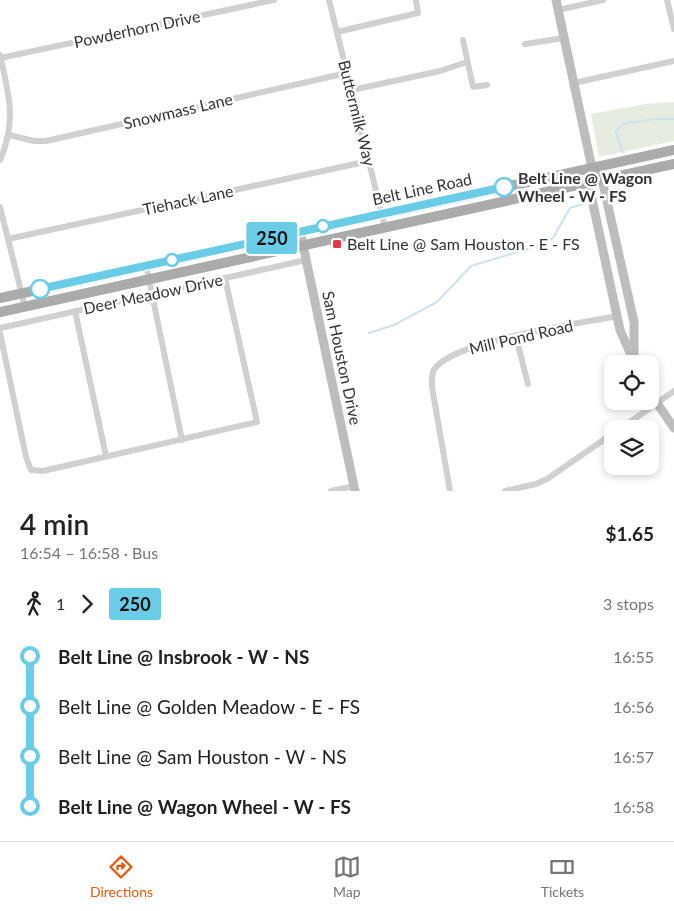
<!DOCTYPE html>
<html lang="en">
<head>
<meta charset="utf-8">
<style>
	:root { --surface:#fff; --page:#f6f6f6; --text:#202124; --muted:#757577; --line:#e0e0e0; --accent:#ea580c }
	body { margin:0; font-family:Lato,sans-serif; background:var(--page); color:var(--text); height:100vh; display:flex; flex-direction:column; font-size:19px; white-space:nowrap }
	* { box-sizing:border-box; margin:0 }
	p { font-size:16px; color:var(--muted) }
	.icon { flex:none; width:28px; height:28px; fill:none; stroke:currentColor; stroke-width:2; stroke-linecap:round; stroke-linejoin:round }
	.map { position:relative; height:491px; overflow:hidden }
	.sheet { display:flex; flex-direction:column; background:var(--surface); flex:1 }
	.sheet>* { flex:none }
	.badge { padding:0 10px; border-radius:4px; font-size:18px; line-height:32px }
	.controls { position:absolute; left:604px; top:355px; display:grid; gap:10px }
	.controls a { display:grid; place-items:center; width:55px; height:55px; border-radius:10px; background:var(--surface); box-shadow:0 2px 8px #0003; font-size:25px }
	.map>.badge { position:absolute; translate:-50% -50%; box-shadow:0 0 0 2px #fff }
	.legs { display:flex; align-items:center; gap:8px; height:55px; padding:0 20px; font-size:16px }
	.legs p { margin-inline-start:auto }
	.head { display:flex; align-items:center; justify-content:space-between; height:85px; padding:0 20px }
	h1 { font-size:28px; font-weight:600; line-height:38px }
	ul { padding:0 20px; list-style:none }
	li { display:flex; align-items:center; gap:18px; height:50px; font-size:19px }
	li i { display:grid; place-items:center; width:8px; height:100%; margin:0 6px; background:currentColor }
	li i::after { content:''; width:12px; height:12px; margin:-6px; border:4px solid; border-radius:50%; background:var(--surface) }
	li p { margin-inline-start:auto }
	li:first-child i { background:linear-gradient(#0000 50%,currentColor 0) }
	li:last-child i { background:linear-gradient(currentColor 50%,#0000 0) }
	.dock { display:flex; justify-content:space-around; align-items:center; height:70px; border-top:1px solid var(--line); background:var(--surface); font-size:14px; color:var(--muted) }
	.dock a { display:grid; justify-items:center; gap:2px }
	.dock .on { color:var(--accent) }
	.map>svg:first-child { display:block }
	.green { fill:#e6ecdf }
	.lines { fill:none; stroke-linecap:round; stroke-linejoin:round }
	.stream { stroke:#cfe2ee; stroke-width:2 }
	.street { stroke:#d0d0d0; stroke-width:6 }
	.secondary { stroke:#bdbdbd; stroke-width:9 }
	.primary { stroke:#ababab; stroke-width:10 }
	.line-1-casing { stroke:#fff; stroke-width:11 }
	.line-1 { stroke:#6bcce7; stroke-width:8 }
	.stop-1-dot { fill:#fff; stroke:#6bcce7; stroke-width:2.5 }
	.poi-dot { fill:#e63946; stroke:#fff; stroke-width:2 }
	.labels { text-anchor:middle; stroke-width:5; stroke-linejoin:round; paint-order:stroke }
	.street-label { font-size:16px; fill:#333; stroke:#fff }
	.stop-label { font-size:16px; font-weight:bold; fill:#333; stroke:#fff; text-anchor:start }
	.poi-label { font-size:16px; fill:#333; stroke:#fff; text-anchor:start }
</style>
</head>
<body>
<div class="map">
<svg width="674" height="491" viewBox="0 0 674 491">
	<rect width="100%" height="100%" fill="#fff"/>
	<path class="green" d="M674,102v39l-75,16 -8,-43 55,-10z"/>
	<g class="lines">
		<g class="stream">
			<path d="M623,153l-7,-21 6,-8 33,-5h19"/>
			<path d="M369,333l25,-8 43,-23 34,-36 73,-22 9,-6 17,-30 16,-5"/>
		</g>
		<g class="street">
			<path d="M329,0l56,227"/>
			<path d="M667,0l7,29"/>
			<path d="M558,10l45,-10"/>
			<path d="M337,32l81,-19 -2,-13"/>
			<path d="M463,40l10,47 14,-2"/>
			<path d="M525,44l39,-6"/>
			<path d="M0,55c9,40 17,66 0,105"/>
			<path d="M0,58l274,-58"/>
			<path d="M574,83l100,-22"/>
			<path d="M352,90l88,-19 27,-9"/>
			<path d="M9,135l25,6h12l301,-68"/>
			<path d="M0,207l25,100"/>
			<path d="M8,239l361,-78"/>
			<path d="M146,265l36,175"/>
			<path d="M75,311l31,145"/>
			<path d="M0,328l306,-68"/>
			<path d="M0,333l26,124 5,13 12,1 214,-49 -32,-144"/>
			<path d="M516,337l12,47"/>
			<path d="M620,429l54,-38"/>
			<path d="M331,491l23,-5"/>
			<path d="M450,491l-18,-104c0,-7 -1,-13 3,-19 23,-28 143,-44 182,-52"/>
			<path d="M505,491l31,-7 11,-5 65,-45"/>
		</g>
		<g class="secondary">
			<path d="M556,0l36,168 -3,15 1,7 30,140 15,34"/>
			<path d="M592,168l10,12 2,8 30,134v35"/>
			<path d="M300,231l55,260"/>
			<path d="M650,393l24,35"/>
		</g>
		<g class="primary">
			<path d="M0,298l674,-148"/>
			<path d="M0,312l674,-148"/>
		</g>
	</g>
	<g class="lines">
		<g class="line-1-casing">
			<path id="line-1" d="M40,289l464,-102"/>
		</g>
		<use href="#line-1" class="line-1"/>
	</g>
	<g class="stop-1-dot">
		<circle cx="504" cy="187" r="9"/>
		<circle cx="323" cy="226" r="6"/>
		<circle cx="172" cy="260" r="6"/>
		<circle cx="40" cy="289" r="9"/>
	</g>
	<rect class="poi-dot" x="332" y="239" width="10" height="10" rx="2.5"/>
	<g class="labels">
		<g class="street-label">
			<text transform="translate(137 29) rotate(-12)" y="6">Powderhorn Drive</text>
			<text transform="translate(178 111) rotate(-13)" y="6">Snowmass Lane</text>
			<text transform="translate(357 113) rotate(76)" y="6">Buttermilk Way</text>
			<text transform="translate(422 189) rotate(-12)" y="6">Belt Line Road</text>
			<text transform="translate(188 200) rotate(-12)" y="6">Tiehack Lane</text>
			<text transform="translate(153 294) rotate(-12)" y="6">Deer Meadow Drive</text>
			<text transform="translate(521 337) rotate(-13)" y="6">Mill Pond Road</text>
			<text transform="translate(342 358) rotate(78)" y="6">Sam Houston Drive</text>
		</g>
		<g class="stop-label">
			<text x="518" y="184">Belt Line @ Wagon<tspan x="518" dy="18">Wheel - W - FS</tspan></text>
		</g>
		<g class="poi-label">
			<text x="347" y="250">Belt Line @ Sam Houston - E - FS</text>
		</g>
	</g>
</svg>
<div class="controls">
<a><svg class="icon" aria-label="locate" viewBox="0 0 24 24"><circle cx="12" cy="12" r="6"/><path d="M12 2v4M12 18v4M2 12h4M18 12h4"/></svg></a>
<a><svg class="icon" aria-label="layers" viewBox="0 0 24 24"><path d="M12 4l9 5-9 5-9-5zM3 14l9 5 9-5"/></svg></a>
</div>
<b class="badge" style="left:272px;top:238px;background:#6bcce7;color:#111">250</b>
</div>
<section class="sheet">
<div class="head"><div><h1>4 min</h1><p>16:54 – 16:58 · Bus</p></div><b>$1.65</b></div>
<div class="legs"><svg class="icon" aria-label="walk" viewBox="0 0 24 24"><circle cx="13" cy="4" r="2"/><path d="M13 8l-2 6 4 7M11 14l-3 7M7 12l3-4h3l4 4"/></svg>1<svg class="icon" aria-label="forward" viewBox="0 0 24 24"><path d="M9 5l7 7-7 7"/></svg><b class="badge" style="background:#6bcce7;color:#111">250</b><p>3 stops</p></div>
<ul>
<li><i style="color:#6bcce7"></i><b>Belt Line @ Insbrook - W - NS</b><p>16:55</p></li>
<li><i style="color:#6bcce7"></i><span>Belt Line @ Golden Meadow - E - FS</span><p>16:56</p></li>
<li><i style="color:#6bcce7"></i><span>Belt Line @ Sam Houston - W - NS</span><p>16:57</p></li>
<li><i style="color:#6bcce7"></i><b>Belt Line @ Wagon Wheel - W - FS</b><p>16:58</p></li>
</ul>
</section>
<nav class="dock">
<a class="on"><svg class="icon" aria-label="directions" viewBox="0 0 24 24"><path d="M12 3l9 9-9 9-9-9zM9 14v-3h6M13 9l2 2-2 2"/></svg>Directions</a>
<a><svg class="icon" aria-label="map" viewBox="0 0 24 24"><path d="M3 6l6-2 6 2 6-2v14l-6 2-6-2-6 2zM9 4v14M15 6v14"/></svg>Map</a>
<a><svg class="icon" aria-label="tickets" viewBox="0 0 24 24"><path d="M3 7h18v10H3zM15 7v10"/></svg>Tickets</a>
</nav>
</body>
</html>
